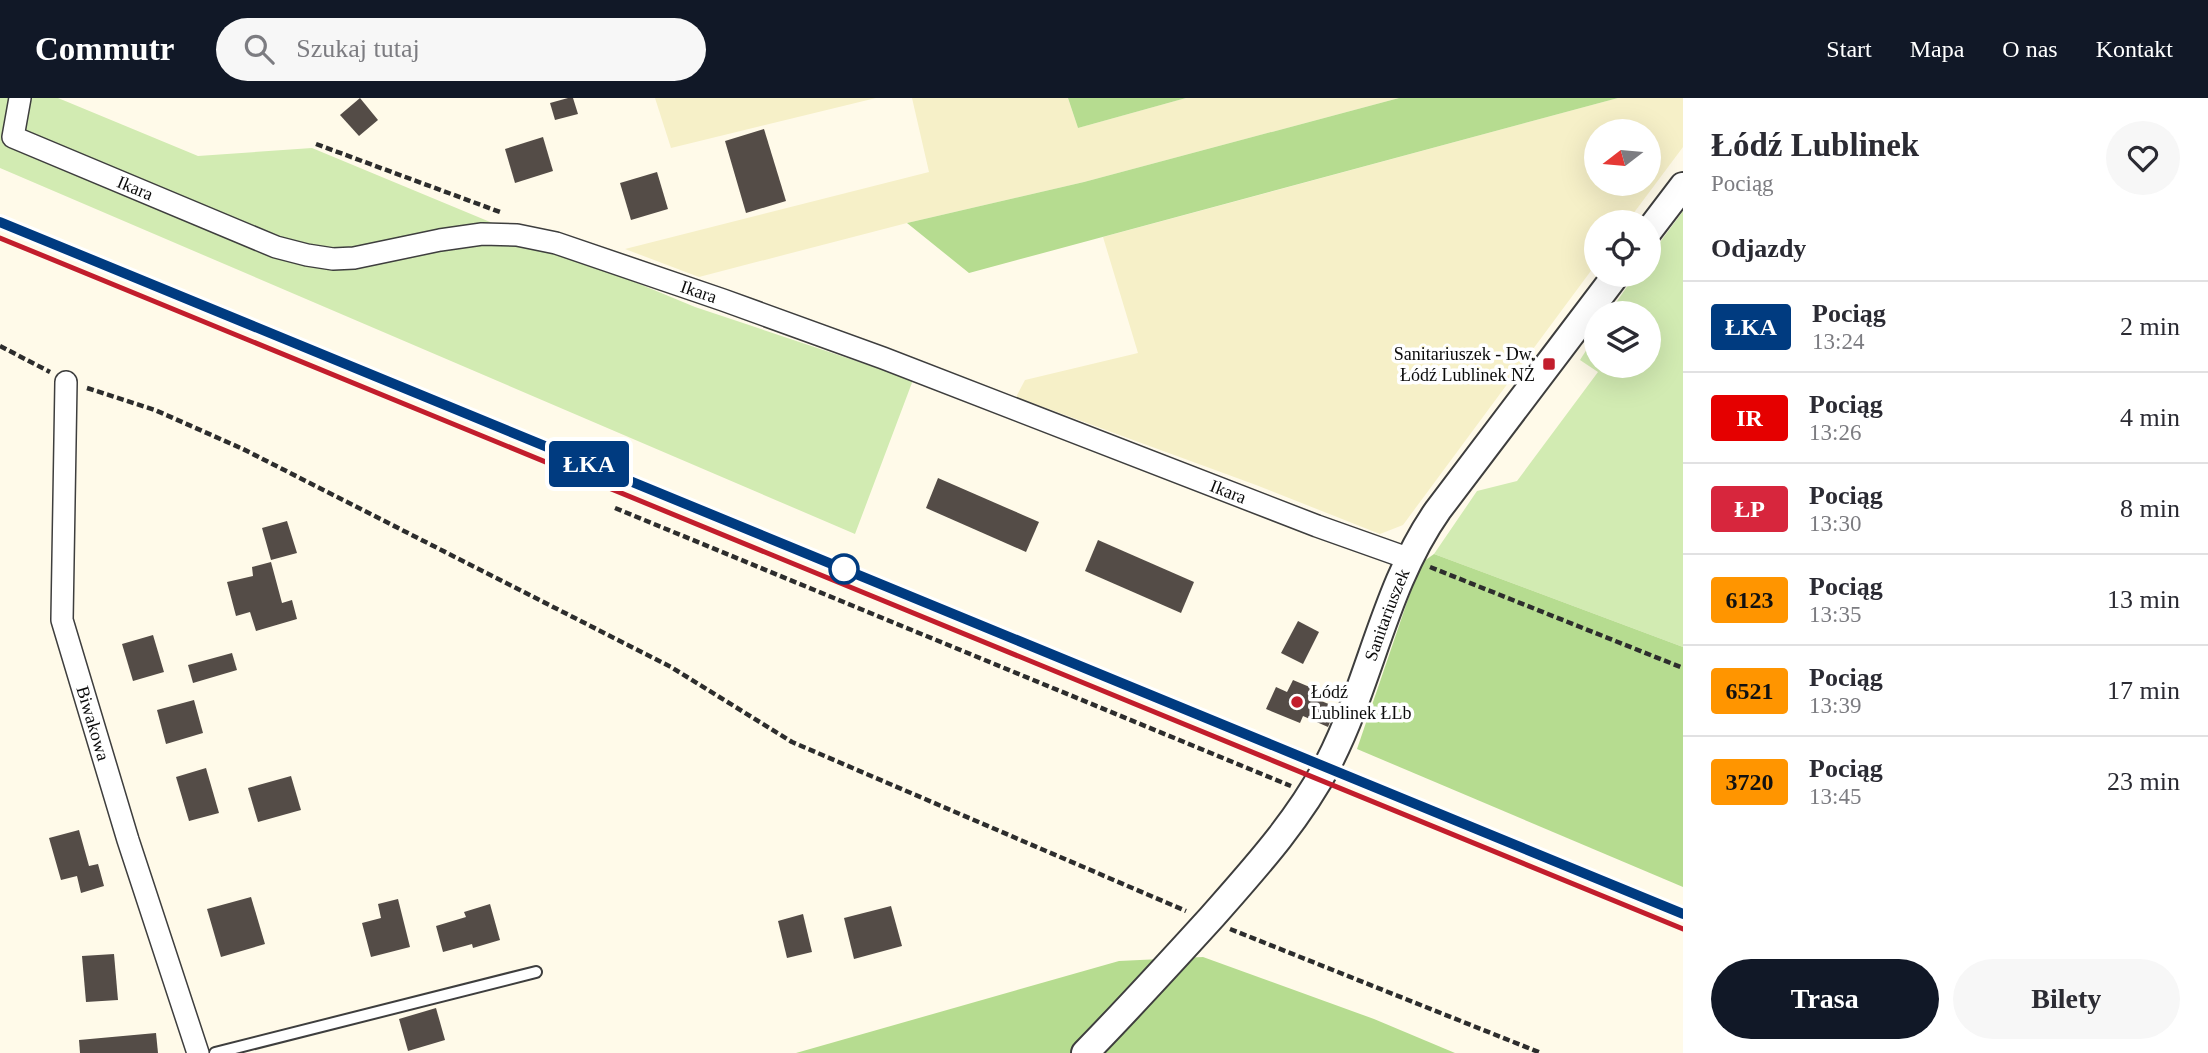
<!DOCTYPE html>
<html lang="pl">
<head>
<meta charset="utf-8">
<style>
	:root { --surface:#fff; --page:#f7f7f7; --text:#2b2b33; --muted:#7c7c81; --line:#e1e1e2; --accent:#111827 }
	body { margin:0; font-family:"Times New Roman",serif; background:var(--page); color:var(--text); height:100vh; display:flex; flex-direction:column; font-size:26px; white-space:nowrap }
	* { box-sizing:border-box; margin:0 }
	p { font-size:23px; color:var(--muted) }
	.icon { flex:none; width:38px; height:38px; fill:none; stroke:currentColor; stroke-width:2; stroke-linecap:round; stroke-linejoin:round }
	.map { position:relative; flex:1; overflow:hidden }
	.panel { display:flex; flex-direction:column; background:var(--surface); width:525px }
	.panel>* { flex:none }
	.badge { padding:0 14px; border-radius:5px; font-size:24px; line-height:46px }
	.needle { width:46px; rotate:254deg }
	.controls { position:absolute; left:1584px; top:21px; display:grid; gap:14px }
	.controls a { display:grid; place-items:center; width:77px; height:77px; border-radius:50%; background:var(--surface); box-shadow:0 7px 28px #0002; font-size:35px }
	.map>.badge { position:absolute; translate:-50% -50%; box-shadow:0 0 0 4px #fff }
	h2 { padding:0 28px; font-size:26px; line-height:63px }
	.round { display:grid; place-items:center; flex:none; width:74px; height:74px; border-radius:37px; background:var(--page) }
	.head { display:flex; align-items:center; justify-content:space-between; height:119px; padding:0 28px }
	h1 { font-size:33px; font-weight:700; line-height:52px }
	.action { display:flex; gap:14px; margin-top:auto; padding:14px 28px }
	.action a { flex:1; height:80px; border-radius:42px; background:var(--accent); color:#fff; font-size:28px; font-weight:700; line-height:80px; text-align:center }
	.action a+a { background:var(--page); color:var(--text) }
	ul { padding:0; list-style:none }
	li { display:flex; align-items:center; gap:21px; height:91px; padding:0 28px; border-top:2px solid var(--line) }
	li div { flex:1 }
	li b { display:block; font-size:26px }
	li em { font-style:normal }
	li .badge { min-width:77px; font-weight:700; text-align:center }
	header { display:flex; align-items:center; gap:42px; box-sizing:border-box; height:98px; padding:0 35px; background:var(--accent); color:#fff }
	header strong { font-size:33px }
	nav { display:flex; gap:38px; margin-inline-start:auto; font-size:24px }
	.search { width:490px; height:63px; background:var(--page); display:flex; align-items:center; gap:18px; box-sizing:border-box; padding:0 24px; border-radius:38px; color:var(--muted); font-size:26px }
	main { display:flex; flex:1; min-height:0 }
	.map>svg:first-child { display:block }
	.farmland { fill:#f6f0c8; fill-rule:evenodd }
	.green { fill:#d2ebb2 }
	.forest { fill:#b6dc90 }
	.building { fill:#544c47 }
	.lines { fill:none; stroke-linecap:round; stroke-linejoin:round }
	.service-casing { stroke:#3e3e3e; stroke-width:14 }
	.minor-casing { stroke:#3e3e3e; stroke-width:24 }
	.tertiary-casing { stroke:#3e3e3e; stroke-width:30 }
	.path { stroke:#2d2d2d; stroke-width:4.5; stroke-dasharray:7 3.5; stroke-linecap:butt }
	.service { stroke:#fff; stroke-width:10 }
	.minor { stroke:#fff; stroke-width:21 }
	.tertiary { stroke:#fff; stroke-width:26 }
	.rail { stroke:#c21d2c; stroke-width:5 }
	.line-casing { stroke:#fff; stroke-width:16 }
	.line { stroke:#003b80; stroke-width:10 }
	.poi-dot { fill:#c21d2c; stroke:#fff; stroke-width:2.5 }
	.stop-dot { fill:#fff; stroke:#003b80; stroke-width:3.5 }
	.labels { text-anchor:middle; stroke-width:7; stroke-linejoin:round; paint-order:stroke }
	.street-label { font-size:18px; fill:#0b0b0b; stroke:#fff }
	.poi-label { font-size:18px; fill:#0b0b0b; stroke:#fff; text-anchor:end }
</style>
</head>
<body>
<header>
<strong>Commutr</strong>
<div class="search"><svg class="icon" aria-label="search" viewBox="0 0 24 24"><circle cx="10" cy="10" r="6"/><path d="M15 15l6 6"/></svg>Szukaj tutaj</div>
<nav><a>Start</a><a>Mapa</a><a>O nas</a><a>Kontakt</a></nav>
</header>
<main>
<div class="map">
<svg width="1683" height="955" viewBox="0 0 1683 955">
	<rect width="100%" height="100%" fill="#fffae9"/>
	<g class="farmland">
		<path d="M655,0h221l-205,50z"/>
		<path d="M912,0h156l10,30 108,-30h213l-315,84 -177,41 -208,54 -74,-28 304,-77z"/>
		<path d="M1618,0h65v49l-56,75h-31v42l-193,261 -23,9 -124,-49 -240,-88 9,-17 113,-27 -35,-116zM1648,33v53h-52v-53z"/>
	</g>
	<g class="green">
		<path d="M0,0h58l140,58 114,-8 383,159 218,73 -58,154 -855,-366z"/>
		<path d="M1683,113v436l-249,-93 43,-63 40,-10 81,-109 -18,-12 16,-25v31h52v-53h-39l26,-38h13l1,-18z"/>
	</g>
	<g class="forest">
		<path d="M1068,0h118l-108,30z"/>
		<path d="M1399,0h219l-649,175 -62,-50 177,-41z"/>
		<path d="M1434,456l249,93v240l-326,-138 63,-185z"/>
		<path d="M1203,859l171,62 81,34h-659l323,-92z"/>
	</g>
	<g class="building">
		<path d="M360,0l18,22 -19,16 -19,-21z"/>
		<path d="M568,0h5l5,16 -23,6 -5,-17z"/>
		<path d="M764,31l22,72 -40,12 -21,-72z"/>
		<path d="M543,39l10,34 -38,12 -10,-34z"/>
		<path d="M657,74l11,37 -37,11 -11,-37z"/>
		<path d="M938,380l101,44 -13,30 -100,-44z"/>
		<path d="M287,423l10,32 -26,7 -9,-32z"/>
		<path d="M1098,442l96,42 -13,31 -96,-42z"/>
		<path d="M271,464l11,41 10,-3 5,19 -41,12 -6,-19 -14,4 -9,-34 26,-6 -1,-9z"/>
		<path d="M1298,523l21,11 -16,32 -22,-11z"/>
		<path d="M153,537l11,37 -31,9 -11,-37z"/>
		<path d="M232,555l5,17 -44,13 -5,-18z"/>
		<path d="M1293,582l19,8 -3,8 27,11 -8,20 -25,-11 -3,7 -34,-14 10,-22 11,5z"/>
		<path d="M194,602l9,33 -37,11 -9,-34z"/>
		<path d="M206,670l13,45 -30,8 -13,-44z"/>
		<path d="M291,678l10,34 -43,12 -10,-34z"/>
		<path d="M79,732l10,36 9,-2 6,22 -23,7 -4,-17 -16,4 -12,-42z"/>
		<path d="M251,799l14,47 -44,13 -14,-48z"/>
		<path d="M398,801l12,48 -39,10 -9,-34 19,-5 -3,-14z"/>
		<path d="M490,806l10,36 -27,8 -1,-4 -29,8 -7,-26 30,-9 -2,-5z"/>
		<path d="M891,808l11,40 -48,13 -10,-41z"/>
		<path d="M803,816l9,38 -25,6 -9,-37z"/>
		<path d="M114,856l4,46 -32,2 -4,-46z"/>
		<path d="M436,910l9,32 -37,11 -9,-32z"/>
		<path d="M156,935l2,20h-78l-1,-13z"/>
	</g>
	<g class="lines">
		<g class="service-casing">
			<path id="service" d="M215,955l321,-81"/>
		</g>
		<g class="minor-casing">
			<g id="minor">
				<path id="s1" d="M20,0l-7,39 263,110 31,8 26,4 21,-1 86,-18 42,-6 35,1 39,8 167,57 160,58 434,168 93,33"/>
				<path id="s2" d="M66,284l-4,238 66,220 70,213"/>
			</g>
		</g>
		<g class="tertiary-casing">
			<g id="tertiary">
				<path d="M1648,134l35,-46"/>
				<path id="s3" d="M1085,955c43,-44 85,-90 126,-135 44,-50 87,-97 118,-156 42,-82 56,-177 109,-252l178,-235"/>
			</g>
		</g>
		<g class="path">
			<path d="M316,46l184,68"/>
			<path d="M0,248l50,26"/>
			<path d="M87,290l68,22 88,39 428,218 121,75 394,169"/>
			<path d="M615,410l676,278"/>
			<path d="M1430,469l253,101"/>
			<path d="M1230,831l311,124"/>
		</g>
		<use href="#service" class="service"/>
		<use href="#minor" class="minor"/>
		<use href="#tertiary" class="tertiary"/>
		<g class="rail">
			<path d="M0,124l1683,691"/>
			<path d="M0,140l1683,691"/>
		</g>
	</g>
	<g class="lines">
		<g class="line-casing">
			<path id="line" d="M0,124l1683,692"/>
		</g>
		<use href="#line" class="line"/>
	</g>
	<g class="poi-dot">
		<rect x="1542" y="259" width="14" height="14" rx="3.5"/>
		<circle cx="1297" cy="604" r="7"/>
	</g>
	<circle class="stop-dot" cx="844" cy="471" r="14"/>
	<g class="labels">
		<g class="street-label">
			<text dy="6" stroke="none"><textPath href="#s1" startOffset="172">Ikara</textPath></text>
			<text dy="6" stroke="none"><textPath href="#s1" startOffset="760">Ikara</textPath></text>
			<text dy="6" stroke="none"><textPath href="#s1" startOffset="1326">Ikara</textPath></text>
			<text dy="6" stroke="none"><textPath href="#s3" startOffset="539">Sanitariuszek</textPath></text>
			<text dy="6" stroke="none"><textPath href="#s2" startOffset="346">Biwakowa</textPath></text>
		</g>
		<g class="poi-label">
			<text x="1535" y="262">Sanitariuszek - Dw.<tspan x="1535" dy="21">Łódź Lublinek NŻ</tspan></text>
			<text x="1311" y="600" text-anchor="start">Łódź<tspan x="1311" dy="21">Lublinek ŁLb</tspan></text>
		</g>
	</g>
</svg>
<div class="controls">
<a><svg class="needle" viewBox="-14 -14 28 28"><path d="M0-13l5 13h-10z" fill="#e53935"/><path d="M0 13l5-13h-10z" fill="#7c7c81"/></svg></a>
<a><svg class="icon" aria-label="locate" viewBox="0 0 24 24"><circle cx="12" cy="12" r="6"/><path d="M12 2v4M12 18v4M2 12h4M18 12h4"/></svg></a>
<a><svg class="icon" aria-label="layers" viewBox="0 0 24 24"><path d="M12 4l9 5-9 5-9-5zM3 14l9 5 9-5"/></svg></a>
</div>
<b class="badge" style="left:589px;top:366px;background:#003b80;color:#fff">ŁKA</b>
</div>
<section class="panel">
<div class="head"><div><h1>Łódź Lublinek</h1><p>Pociąg</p></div><a class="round"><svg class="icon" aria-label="heart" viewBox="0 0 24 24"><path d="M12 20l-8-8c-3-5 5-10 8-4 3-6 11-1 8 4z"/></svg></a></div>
<h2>Odjazdy</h2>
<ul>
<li><span class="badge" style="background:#003b80;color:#fff">ŁKA</span><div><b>Pociąg</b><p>13:24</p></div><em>2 min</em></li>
<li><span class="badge" style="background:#e50000;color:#fff">IR</span><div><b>Pociąg</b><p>13:26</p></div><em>4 min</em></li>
<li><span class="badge" style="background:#d7263d;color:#fff">ŁP</span><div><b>Pociąg</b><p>13:30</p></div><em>8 min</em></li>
<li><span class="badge" style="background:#ff9500;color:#111">6123</span><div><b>Pociąg</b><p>13:35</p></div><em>13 min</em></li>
<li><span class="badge" style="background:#ff9500;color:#111">6521</span><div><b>Pociąg</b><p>13:39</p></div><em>17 min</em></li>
<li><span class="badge" style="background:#ff9500;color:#111">3720</span><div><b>Pociąg</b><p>13:45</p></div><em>23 min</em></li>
</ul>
<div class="action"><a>Trasa</a><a>Bilety</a></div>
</section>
</main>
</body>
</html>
